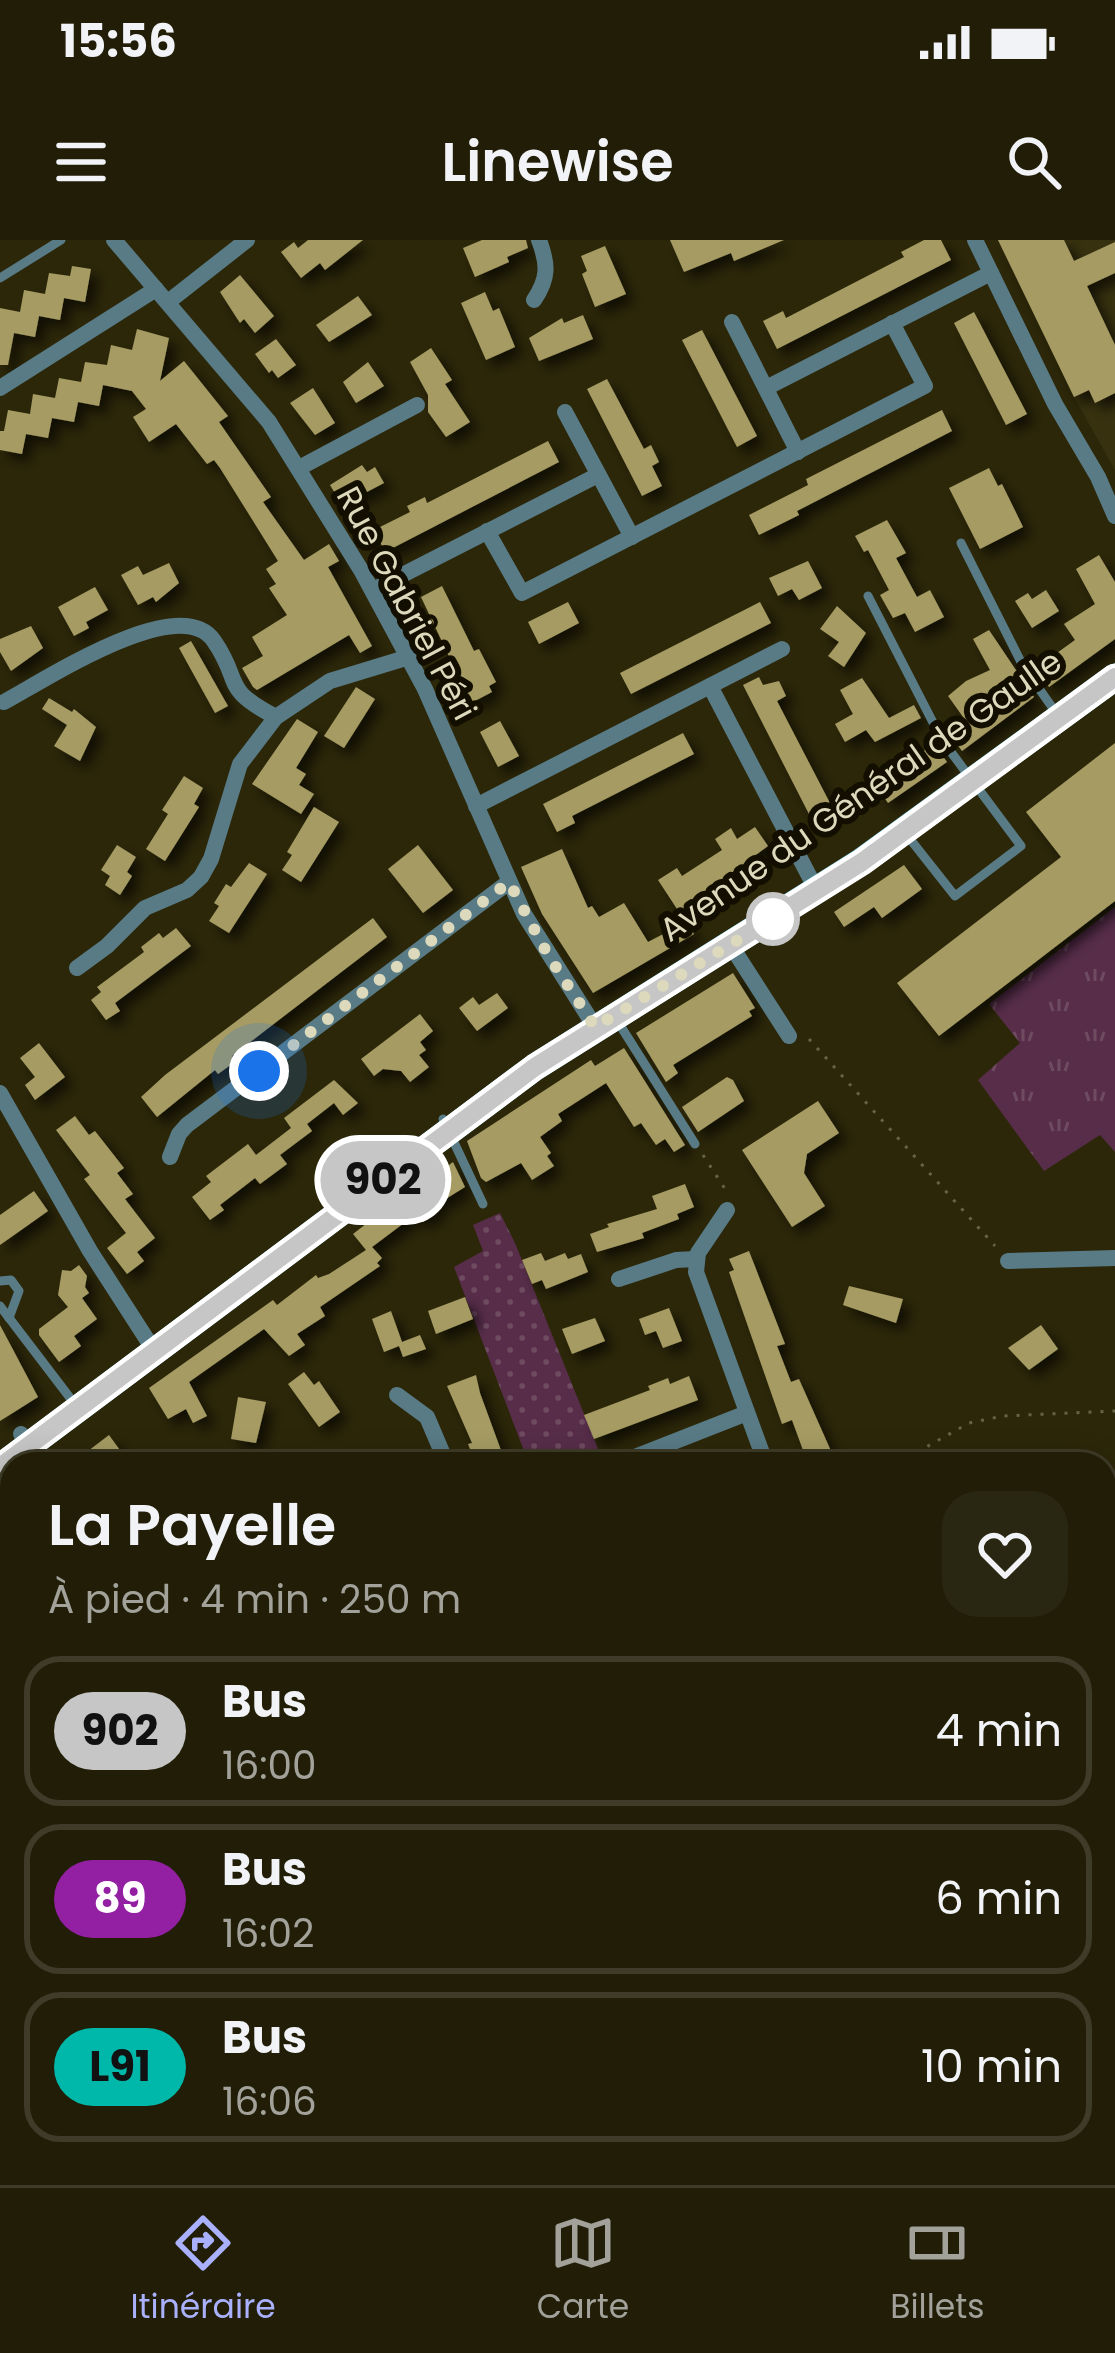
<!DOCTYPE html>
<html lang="fr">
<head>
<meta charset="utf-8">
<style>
	:root { --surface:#211d07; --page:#292611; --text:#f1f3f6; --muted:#a2a29b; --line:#3e3b28; --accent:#a9b0fc }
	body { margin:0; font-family:Poppins,sans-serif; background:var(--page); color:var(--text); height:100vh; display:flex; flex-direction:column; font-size:45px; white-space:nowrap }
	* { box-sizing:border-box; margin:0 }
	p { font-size:39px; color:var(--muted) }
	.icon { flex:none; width:66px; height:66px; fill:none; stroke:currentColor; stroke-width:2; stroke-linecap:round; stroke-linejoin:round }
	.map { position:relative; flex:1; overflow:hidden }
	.details { position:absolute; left:0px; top:1212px; width:1116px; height:735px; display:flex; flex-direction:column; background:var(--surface); border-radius:36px 36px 0 0; box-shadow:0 6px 30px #0003,0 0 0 3px var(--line) }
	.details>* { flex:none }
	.badge { padding:0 24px; border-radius:39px; font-size:42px; line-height:78px }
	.you { position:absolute; width:60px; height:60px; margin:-30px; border:9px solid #fff; border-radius:50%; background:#1a73e8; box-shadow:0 0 0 18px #1a73e833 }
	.map>.badge { position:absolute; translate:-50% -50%; box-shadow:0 0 0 6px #fff }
	.round { display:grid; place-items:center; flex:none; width:126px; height:126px; border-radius:36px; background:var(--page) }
	.headline { display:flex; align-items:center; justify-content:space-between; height:204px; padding:0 48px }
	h1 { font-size:57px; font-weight:600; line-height:90px }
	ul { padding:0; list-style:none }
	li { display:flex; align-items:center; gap:36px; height:150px; margin:0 24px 18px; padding:0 24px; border:6px solid var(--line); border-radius:36px }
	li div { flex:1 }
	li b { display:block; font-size:45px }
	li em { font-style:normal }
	li .badge { min-width:132px; font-weight:700; text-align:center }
	.status { display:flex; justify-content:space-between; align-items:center; height:84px; padding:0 60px; background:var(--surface); direction:ltr }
	.status svg { height:33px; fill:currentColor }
	header { display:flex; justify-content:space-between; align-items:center; height:156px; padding:0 48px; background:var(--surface); font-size:54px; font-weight:600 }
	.dock { display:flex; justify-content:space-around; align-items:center; height:168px; border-top:3px solid var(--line); background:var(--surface); font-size:33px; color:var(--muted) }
	.dock a { display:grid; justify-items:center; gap:6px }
	.dock .current { color:var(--accent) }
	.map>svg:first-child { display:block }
	.built { fill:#37310f }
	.grass { fill:url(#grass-tufts) }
	.park { fill:url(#park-dots) }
	.building { fill:#a59b64; filter:url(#shadow) }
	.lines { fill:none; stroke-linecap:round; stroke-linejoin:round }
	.path { stroke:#676345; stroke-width:3; stroke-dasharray:3 9; stroke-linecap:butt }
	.lane { stroke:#587b86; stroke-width:9 }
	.street { stroke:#587b86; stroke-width:16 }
	.primary { stroke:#85d1e9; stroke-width:27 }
	.line-casing { stroke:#fff; stroke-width:27 }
	.line { stroke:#c6c6c6; stroke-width:18 }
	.walk { stroke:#ddd9bc; stroke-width:12; stroke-dasharray:0 21.6 }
	.stop-dot { fill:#fff; stroke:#c6c6c6; stroke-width:6 }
	.labels { text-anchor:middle; stroke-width:12; stroke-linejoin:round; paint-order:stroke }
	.street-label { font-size:33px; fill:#ddd9bc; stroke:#130f00 }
</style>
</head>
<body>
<div class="status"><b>15:56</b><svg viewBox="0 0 49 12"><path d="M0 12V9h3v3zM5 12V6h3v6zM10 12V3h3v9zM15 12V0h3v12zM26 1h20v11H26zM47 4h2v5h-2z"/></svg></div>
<header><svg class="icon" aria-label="menu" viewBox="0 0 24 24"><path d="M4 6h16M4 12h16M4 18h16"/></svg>Linewise<svg class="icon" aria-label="search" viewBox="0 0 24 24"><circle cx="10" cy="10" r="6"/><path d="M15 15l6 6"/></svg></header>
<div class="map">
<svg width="1115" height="1945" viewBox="0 0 1115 1945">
	<defs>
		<pattern id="grass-tufts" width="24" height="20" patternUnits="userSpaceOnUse" patternTransform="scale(3)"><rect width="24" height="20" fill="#572d4a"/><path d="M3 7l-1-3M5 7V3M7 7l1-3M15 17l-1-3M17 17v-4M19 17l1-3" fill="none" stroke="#6f4b62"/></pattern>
		<pattern id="park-dots" width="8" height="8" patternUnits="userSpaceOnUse" patternTransform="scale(3)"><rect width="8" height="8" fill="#572d4a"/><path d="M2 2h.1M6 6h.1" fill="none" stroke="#6f4b62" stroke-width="1.8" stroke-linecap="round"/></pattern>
		<filter id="shadow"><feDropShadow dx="8" dy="8" stdDeviation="6" flood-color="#0009"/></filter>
	</defs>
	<rect width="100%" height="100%" fill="#2c2709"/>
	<path class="built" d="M998,0h117v230l-41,-73z"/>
	<path class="grass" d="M1115,667v245l-15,-17 -56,36 -66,-91 42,-37 -31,-39z"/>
	<path class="park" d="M500,973l15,30 86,213 -23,8h-49l-75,-197 29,-16 -10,-26z"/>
	<g class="building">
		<path d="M308,0h55l-38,30 -5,-7 -19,15 -20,-26 13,-10 4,6z"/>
		<path d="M482,0h44l2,8 -21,9 2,5 -34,15 -12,-29z"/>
		<path d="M670,0h114l-50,21 -3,-8 -47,19z"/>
		<path d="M924,0h17l10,20 -174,89 -14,-28 20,-10 3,7 118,-61 -3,-5z"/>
		<path d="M998,0h66l10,21 41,-19v31l-28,13 28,59v48l-20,10 -6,-13 -15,7z"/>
		<path d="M605,6l21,48 -31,13 -13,-33 5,-3 -6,-15z"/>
		<path d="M72,26l19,3 -6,33 -21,-4 -4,22 -21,-4 -4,21 -21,-4 -6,32h-8v-57l20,4 4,-22 21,4 4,-21 21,3z"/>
		<path d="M240,35l34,41 -19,17 -11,-14 -4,4 -20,-31z"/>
		<path d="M485,52l8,19 6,-3 16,39 -29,13 -25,-57z"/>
		<path d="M358,56l14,19 -43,27 -13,-17z"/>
		<path d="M974,72l53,102 -21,11 -52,-102z"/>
		<path d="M583,75l10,24 -54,22 -10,-23 33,-20 2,5z"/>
		<path d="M137,89l32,9 -9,43 24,-20 44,55 -9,6 52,75 -8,5 41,58 25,-16 10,17 -11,6 44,79 -12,7 -11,-18 -92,55 -4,-3 -11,-19 21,-12 -11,-19 35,-22 -18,-27 7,-4 -10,-15 12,-8 -58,-93 -6,-8 -7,4 -31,-40 -27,18 -16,-25 13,-8 -14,-18 -29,-6 -4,21 -21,-4 -4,20 -22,-4 -4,20 -22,-4 -4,20 -22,-4v-19h4l4,-21 22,4 3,-20 22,4 4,-20 22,4 4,-20 22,3 4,-20 21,5z"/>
		<path d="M702,90l55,106 -20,11 -55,-107z"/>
		<path d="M276,99l20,26 -18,13 -6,-8 -3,3 -14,-19z"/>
		<path d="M431,108l21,32 -7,4 25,38 -24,15 -18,-25v-17l-18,-33z"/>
		<path d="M368,122l16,24 -28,17 -13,-21z"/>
		<path d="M607,139l37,70 7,-4 8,17 -7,4 10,20 -20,10 -55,-107z"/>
		<path d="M313,148l22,35 -20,12 -25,-32z"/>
		<path d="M942,170l10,21 -155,80 2,4 -40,20 -10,-20 59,-30 -2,-6z"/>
		<path d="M548,201l11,21 -174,90 -11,-22 36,-18 -3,-6 18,-9 2,6z"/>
		<path d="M362,225l5,7 8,-5 9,16 -42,22 -12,-20z"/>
		<path d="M989,228l9,18 4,-2 21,43 -43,22 -31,-61z"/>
		<path d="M887,280l19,33 -10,5 21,39 13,-7 14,27 -29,15 -10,-19 -12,5 -13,-23 9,-5 -21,-40 -4,2 -9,-16z"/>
		<path d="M1099,315l16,27v57l-66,48 -13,-19 39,-28 -11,-16 31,-20 -19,-35z"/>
		<path d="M808,321l14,27 -23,12 -7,-11 -14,7 -9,-18z"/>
		<path d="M169,323l10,20 -23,19 -3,-5 -15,8 -17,-30 17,-9 5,9z"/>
		<path d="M442,346l32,65 5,-2 17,33 -7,4 3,6 -21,11 -50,-106z"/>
		<path d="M95,347l13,23 -22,12 3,6 -15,8 -16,-29z"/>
		<path d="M1046,350l13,21 -27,17 -17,-27 13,-8 4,6z"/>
		<path d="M568,362l11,21 -40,21 -11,-22z"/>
		<path d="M760,362l11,21 -140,71 -11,-21z"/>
		<path d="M837,366l29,27 -22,34 -16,-11 11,-14 -19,-13z"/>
		<path d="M31,386l12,22 -32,23 -11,-19v-13z"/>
		<path d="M989,390l45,67 -72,54 -13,-18 17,-12 -18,-25 18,-15 24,-11 -17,-31z"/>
		<path d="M191,401l37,65 -13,7 -36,-65z"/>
		<path d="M759,437l4,8 16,-4 7,15 -9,5 54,104 -21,11 -67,-131z"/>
		<path d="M862,438l27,40 25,-13 7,13 -46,24 -9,-12 -21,12 -10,-18 18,-10 -13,-24z"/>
		<path d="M356,447l19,12 -31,49 -20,-12z"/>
		<path d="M49,458l23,14 2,-3 22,18 -16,34 -26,-15 13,-21 -25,-16z"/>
		<path d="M297,479l21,13 -22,36 10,6 -7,11 15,9 -13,20 -49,-30z"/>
		<path d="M500,481l19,35 -21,11 -18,-35z"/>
		<path d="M683,493l11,21 -122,62 3,7 -18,9 -14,-28z"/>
		<path d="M1115,503v158l-176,135 -42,-53 164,-126 -35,-45z"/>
		<path d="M934,504l13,18 -59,41 -16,-23 28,-19 3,4z"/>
		<path d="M184,536l19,12 -9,16 5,3 -34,54 -19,-12 22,-35 -6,-4z"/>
		<path d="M314,567l25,15 -38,60 -19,-12 10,-15 -5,-3z"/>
		<path d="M755,587l13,19 -75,55 2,4 -14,10 -23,-35 19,-12 5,8 40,-26 -7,-11 16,-11 6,11z"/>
		<path d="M117,605l19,12 -9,15 5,4 -12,19 -15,-10 5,-9 -9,-6z"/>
		<path d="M418,605l35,45 -30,23 -35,-44z"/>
		<path d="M562,609l26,59 4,-2 7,11 25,-14 24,39 38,-20 8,12 -101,59 -51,-79 -21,-47z"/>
		<path d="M249,623l18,11 -38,59 -20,-12 10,-15 -5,-3 12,-19 5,3z"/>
		<path d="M904,625l18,24 -40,29 -8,-11 -30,20 -10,-15z"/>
		<path d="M373,678l14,19 -155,119 4,5 -18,13 -3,-4 -58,47 -16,-20 24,-22z"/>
		<path d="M176,688l15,18 -76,57 5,8 -14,9 -15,-20 10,-8 -4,-5 47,-35 -3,-5 18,-14 4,5z"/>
		<path d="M733,733l22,35 -6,3 3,5 -79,49 5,8 -12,9 -30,-49z"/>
		<path d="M497,753l11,15 -31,23 -18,-23 14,-11 6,8z"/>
		<path d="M420,774l13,17 -13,11 6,8 -7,5 10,12 -19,15 -9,-11 -18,-2 -9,7 -13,-17z"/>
		<path d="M39,803l26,34 -30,23 -10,-15 10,-8 -15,-19z"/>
		<path d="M624,808l61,97 -11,7 -9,-13 -9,6 -15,-22 -7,4 -28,-44 -48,31 4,7 -22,16 11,16 -4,3 7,10 -22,14 -11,-17 -35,19 -5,-4 -14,-37 124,-81 4,6z"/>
		<path d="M727,837l6,3 11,21 -46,31 -16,-25z"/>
		<path d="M334,840l24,23 -15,12 -9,-12 -27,21 5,7 -32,24 7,9 -27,20 -5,-6 -35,27 4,5 -14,10 -18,-23 19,-15 -5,-6 42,-32 8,11 35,-27 -7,-10z"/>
		<path d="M818,861l21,32 -32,21 -3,19 21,33 -33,21 -50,-77z"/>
		<path d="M75,876l14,19 6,-4 29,37 -7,5 16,21 -8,5 30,39 -18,14 7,9 -17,13 -20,-26 19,-15 -42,-54 6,-4 -34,-45z"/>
		<path d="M453,922l12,25 -29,18 3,4 -16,13 -7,-8 -44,33 10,11 -5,5 3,3 -60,41 5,9 -28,18 8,11 -16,11 -25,-27 -75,53 18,34 -14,7 -7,-14 -18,10 -19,-31 124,-88 4,5 39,-30 2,3 11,-4 37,-24 -13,-16 90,-70 2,4z"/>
		<path d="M685,944l9,23 -17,7 2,5 -37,14 2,5 -47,14 -7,-18 19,-7 -2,-3 50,-15 -5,-13z"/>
		<path d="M34,951l14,20 -48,34v-30z"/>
		<path d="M749,1011l36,93 -8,2 14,36 8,-3 36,81 -27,4 -16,-44 -10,4 -53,-152 5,-2 -5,-11z"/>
		<path d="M541,1013l4,8 20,-8 3,6 13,-5 7,18 -42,17 -4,-9 -10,4 -10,-24z"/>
		<path d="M79,1025l8,11 -2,11 4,6 -7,5 15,21 -23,17 7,10 -22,16 -20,-27v-6l29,-22 -10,-12 4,-25 9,1z"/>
		<path d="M849,1046l54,13 -7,24 -53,-18z"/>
		<path d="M465,1057l8,22 -37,15 -8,-23z"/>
		<path d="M669,1068l13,33 -19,7 -7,-17 -11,4 -6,-16z"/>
		<path d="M391,1071l11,31 18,-7 6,14 -23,8 -4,-11 -15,6 -12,-33z"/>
		<path d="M595,1078l10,23 -33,13 -10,-25z"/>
		<path d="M0,1085l38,72 -38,24z"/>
		<path d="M1041,1085l17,24 -29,21 -21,-22z"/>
		<path d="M304,1132l10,13 5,-4 21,31 -21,15 -31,-43z"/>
		<path d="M476,1135l4,18 26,71h-27l-5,-5 -6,-15 4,-1 -25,-57z"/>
		<path d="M689,1136l9,24 -104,39 -10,-24 66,-25 -2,-4 20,-8 2,6z"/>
		<path d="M238,1157l28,5 -10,41 -25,-4z"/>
		<path d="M109,1195l21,29h-54l14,-10 -2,-3z"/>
	</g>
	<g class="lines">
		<g class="path">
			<path d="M809,799l186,207"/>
			<path d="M703,915l24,37"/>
			<path d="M896,1224l73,-41 34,-7 112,-5"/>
			<path d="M1104,1376l11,-4"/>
			<path d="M1104,1414l11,2"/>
			<path d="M0,1474l12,3"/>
			<path d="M1104,1668h11"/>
			<path d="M1104,1933l11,2"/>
			<path d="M881,1935l5,10"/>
			<path d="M972,1935l22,10"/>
			<path d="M97,1945l14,-10"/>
			<path d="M1028,1945l13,-10"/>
		</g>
		<g class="lane">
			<path d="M0,38l61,-38"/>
			<path d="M961,303l62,123 29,41"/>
			<path d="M868,356l74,144 79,106 -66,50 -49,-62"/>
			<path d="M618,782l77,122"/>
			<path d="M443,879l40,85"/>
			<path d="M0,1041l11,-1 8,11 -10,27"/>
			<path d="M0,1066l77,101"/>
		</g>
		<g class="street">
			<path d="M114,0l155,182 92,148 64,119 99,225 71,113"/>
			<path d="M975,0l80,164 43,73 17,39"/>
			<path d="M534,60c15,-22 14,-36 5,-60"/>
			<path d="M168,62l79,-62"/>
			<path d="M732,82l66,130"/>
			<path d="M0,148l156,-99"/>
			<path d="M766,148l225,-115"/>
			<path d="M565,172l67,125"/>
			<path d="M299,228l118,-63"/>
			<path d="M487,291l35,62 403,-207 -33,-63"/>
			<path d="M373,350l225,-115"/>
			<path d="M710,446l107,205"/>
			<path d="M4,462c38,-20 176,-112 210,-61 29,42 6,47 62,76"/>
			<path d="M476,566l306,-157"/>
			<path d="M728,701l61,95"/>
			<path d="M77,728l30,-22 38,-38 42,-18 14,-13 10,-18 29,-95 36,-47 54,-36 79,-24"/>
			<path d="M0,853l90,158 65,101"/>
			<path d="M170,917l9,-23 8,-9 322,-243"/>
			<path d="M727,970l-29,43 -2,19 70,192"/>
			<path d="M1008,1021l107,-3"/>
			<path d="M619,1039l57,-19 20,-1"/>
			<path d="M397,1155l30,22 20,47"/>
			<path d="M21,1194l24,30"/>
			<path d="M617,1224l130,-51"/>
			<path d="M1104,1351h11"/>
			<path d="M0,1734l12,-10"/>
			<path d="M1104,1815l11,2"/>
			<path d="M186,1935l59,10"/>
			<path d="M525,1935l3,10"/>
			<path d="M296,1945l199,-10"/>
		</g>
		<path class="primary" d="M0,1227l535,-400 326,-205 254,-185"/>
	</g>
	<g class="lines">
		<g class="line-casing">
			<path id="line" d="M0,1227l535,-400 327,-205 253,-185"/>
		</g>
		<use href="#line" class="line"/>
		<path class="walk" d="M259,831l250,-189 39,73 47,72 184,-112 -6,4"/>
	</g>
	<circle class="stop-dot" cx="773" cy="679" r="24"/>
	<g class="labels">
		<g class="street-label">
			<text transform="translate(407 363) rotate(62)" y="12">Rue Gabriel Péri</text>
			<text transform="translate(860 555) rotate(-35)" y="12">Avenue du Général de Gaulle</text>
		</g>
	</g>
</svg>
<div class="you" style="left:259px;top:831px"></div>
<b class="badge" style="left:383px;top:940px;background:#c6c6c6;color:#111">902</b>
<section class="details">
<div class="headline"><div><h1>La Payelle</h1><p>À pied · 4 min · 250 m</p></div><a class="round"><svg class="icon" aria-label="heart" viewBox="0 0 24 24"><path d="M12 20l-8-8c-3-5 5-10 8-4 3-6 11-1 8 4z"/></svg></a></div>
<ul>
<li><span class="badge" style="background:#c6c6c6;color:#111">902</span><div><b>Bus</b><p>16:00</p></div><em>4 min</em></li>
<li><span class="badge" style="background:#9320a3;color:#fff">89</span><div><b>Bus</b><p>16:02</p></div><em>6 min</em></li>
<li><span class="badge" style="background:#00b8aa;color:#111">L91</span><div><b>Bus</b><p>16:06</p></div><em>10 min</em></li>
</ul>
</section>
</div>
<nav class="dock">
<a class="current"><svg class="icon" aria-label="directions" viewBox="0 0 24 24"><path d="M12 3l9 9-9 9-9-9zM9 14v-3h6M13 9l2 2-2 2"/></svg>Itinéraire</a>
<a><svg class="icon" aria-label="map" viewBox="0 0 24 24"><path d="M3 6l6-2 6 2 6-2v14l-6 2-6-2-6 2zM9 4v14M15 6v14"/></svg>Carte</a>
<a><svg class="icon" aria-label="tickets" viewBox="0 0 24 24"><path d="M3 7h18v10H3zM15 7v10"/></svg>Billets</a>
</nav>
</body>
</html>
